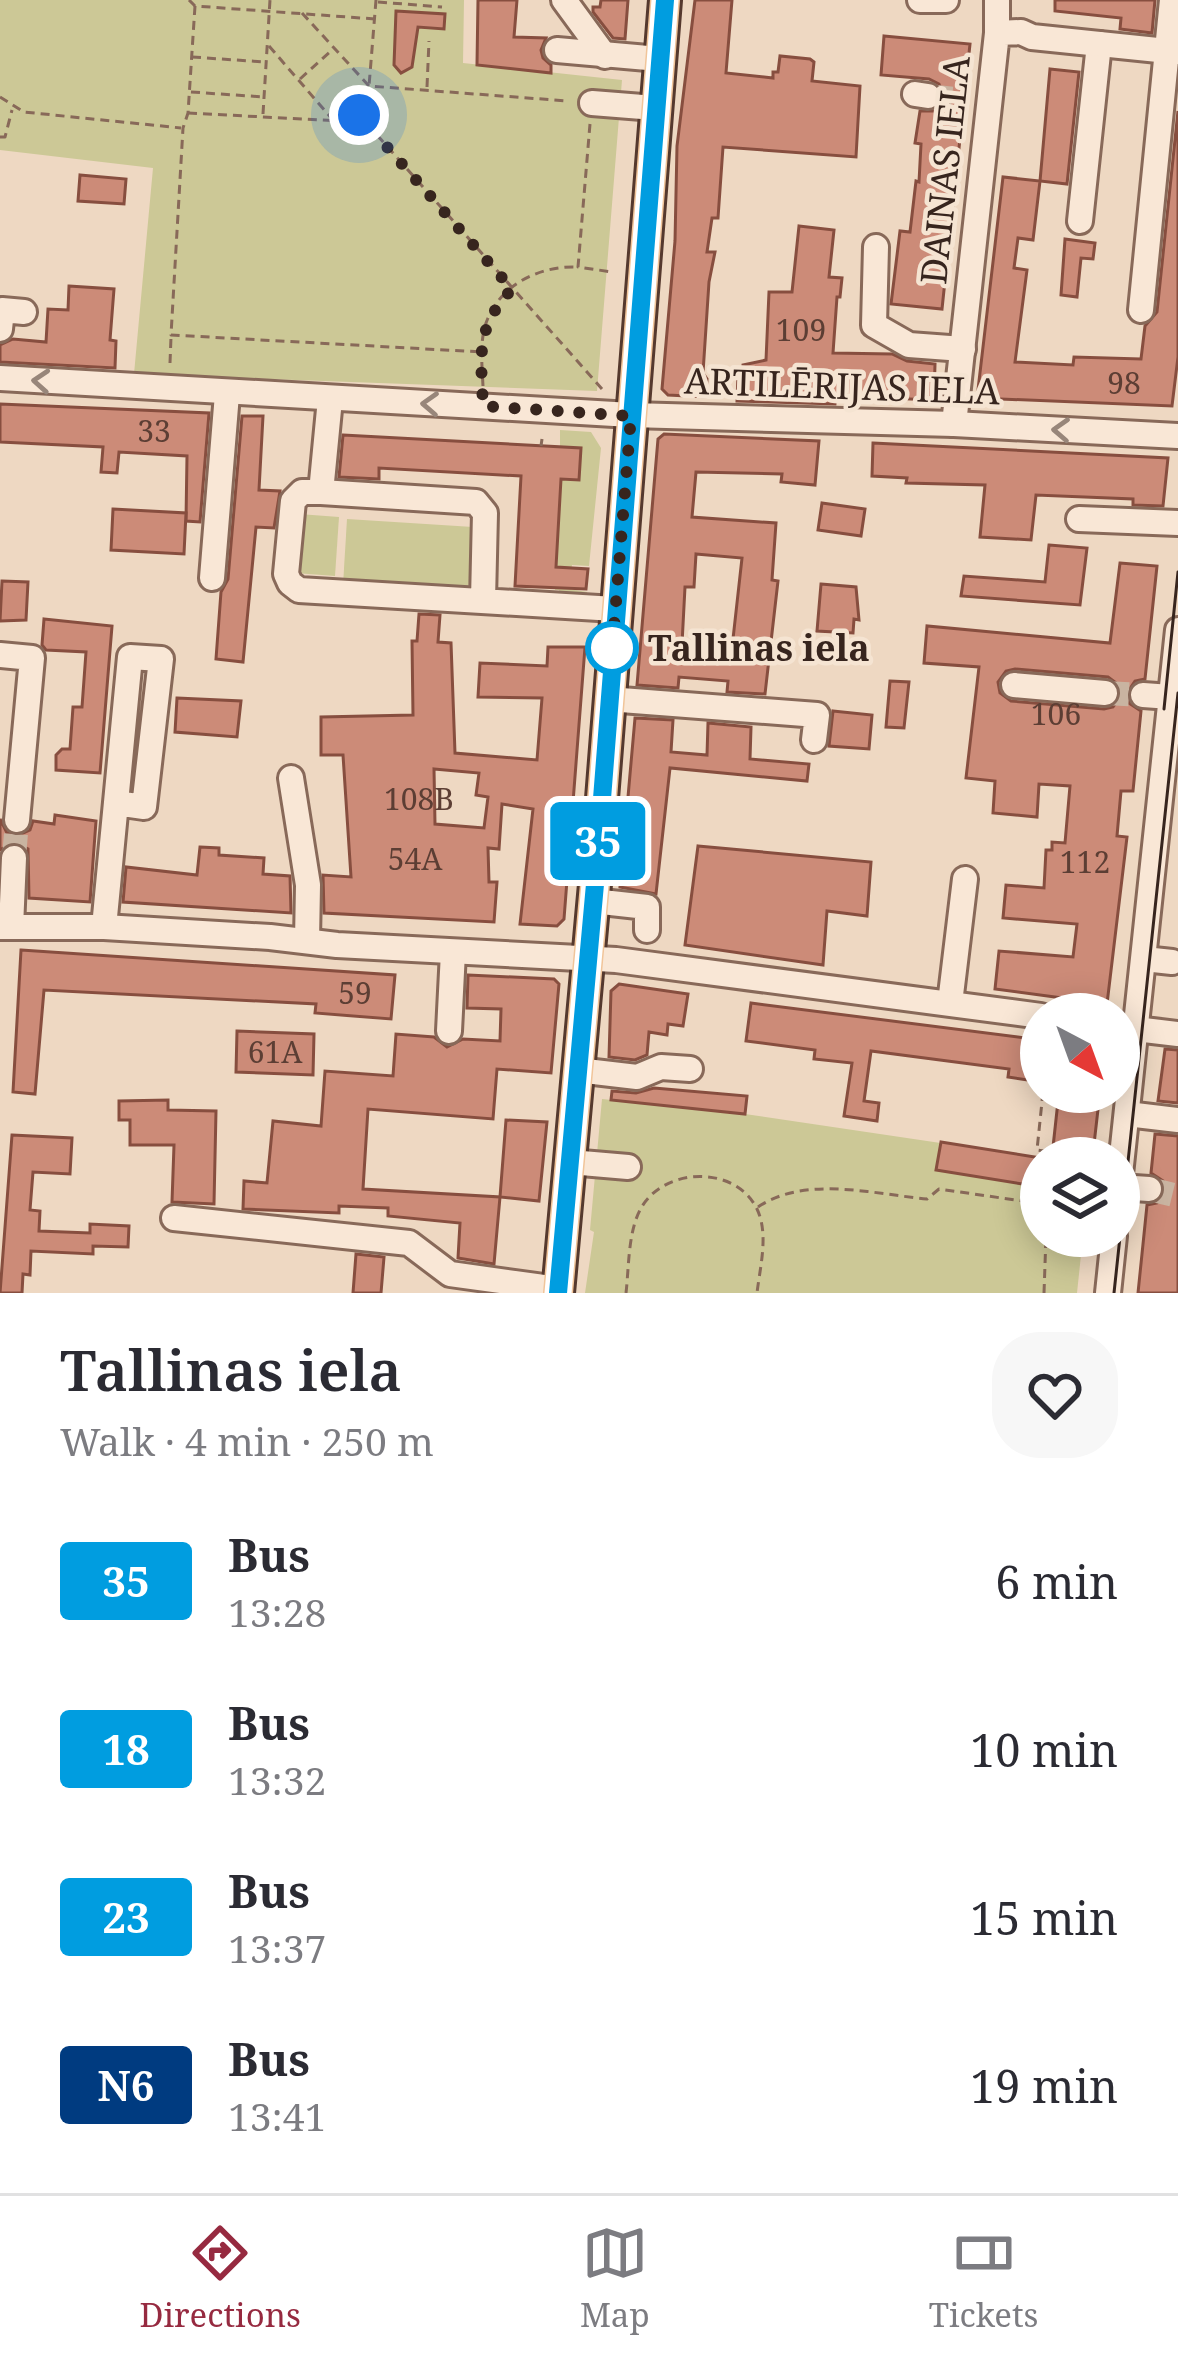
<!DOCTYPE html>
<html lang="en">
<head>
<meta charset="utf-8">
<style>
	:root { --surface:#fff; --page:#f7f7f7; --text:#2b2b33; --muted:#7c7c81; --line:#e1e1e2; --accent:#962a40 }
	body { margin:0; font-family:"Noto Serif",serif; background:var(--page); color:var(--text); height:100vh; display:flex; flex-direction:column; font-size:45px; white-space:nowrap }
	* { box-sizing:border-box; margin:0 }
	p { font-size:39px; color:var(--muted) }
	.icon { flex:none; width:66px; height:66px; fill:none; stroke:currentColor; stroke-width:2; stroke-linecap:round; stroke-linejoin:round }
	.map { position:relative; height:1293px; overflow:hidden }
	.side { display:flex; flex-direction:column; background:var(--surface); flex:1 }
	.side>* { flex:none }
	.badge { padding:0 24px; border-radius:9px; font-size:42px; line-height:78px }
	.needle { width:78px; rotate:139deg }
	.tools { position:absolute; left:1020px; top:993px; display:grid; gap:24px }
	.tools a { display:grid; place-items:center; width:120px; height:120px; border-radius:50%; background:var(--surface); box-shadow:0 6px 30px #0003; font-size:60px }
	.you { position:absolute; width:60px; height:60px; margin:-30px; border:9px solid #fff; border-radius:50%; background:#1a73e8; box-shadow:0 0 0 18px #1a73e833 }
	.map>.badge { position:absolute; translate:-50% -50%; box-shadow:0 0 0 6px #fff }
	.round { display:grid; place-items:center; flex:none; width:126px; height:126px; border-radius:48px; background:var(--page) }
	.headline { display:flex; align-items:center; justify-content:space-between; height:204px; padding:0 60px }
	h1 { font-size:57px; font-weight:600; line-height:90px }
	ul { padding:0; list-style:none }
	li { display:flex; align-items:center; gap:36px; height:168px; padding:0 60px }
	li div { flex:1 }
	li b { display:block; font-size:45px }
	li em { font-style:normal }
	li .badge { min-width:132px; font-weight:700; text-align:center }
	.dock { display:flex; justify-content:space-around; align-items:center; height:168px; border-top:3px solid var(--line); background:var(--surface); font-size:33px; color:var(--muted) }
	.dock a { display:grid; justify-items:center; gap:6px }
	.dock .selected { color:var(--accent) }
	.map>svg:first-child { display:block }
	.green { fill:#ccc896 }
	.building { fill:#cc8b78; stroke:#874e3f; stroke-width:3; fill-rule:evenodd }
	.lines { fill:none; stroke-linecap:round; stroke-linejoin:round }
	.minor-tunnel { stroke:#c9b4a1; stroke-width:24; stroke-dasharray:24 12; stroke-linecap:butt }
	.minor-casing { stroke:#886959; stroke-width:30 }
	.major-casing { stroke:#55392e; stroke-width:36 }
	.path { stroke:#886959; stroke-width:3; stroke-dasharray:9 6; stroke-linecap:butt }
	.minor { stroke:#f9e7d6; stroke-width:24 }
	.major { stroke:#f1c59a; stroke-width:30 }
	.tram { stroke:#37251e; stroke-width:3 }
	.oneway { stroke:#98867a }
	.line-casing { stroke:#fff; stroke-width:27 }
	.line { stroke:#009de0; stroke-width:18 }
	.walk { stroke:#37251e; stroke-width:12; stroke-dasharray:0 21.6 }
	.stop-dot { fill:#fff; stroke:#009de0; stroke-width:6 }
	.labels { text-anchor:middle; stroke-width:9; stroke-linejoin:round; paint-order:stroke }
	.number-label { font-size:30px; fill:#5c3e34 }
	.street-label { font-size:36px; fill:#37251e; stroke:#f5e4d2 }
	.stop-label { font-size:36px; font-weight:bold; fill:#37251e; stroke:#f5e4d2; text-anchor:start }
</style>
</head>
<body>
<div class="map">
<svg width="1178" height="1293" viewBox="0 0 1178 1293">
	<rect width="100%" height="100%" fill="#eed8c2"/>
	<g class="green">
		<path d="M0,0h464l-1,63 159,17 -25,311 -463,-17 19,-206 -153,-18z"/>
		<path d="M560,430l31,2 10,16 -12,118 -17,-1 -3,24 18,3v12l-29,-2 1,-12h-4l6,-111 19,-31 -20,-1z"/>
		<path d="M299,514l40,3 -4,59 -40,-3z"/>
		<path d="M347,519l126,8 -5,66 -125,-8z"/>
		<path d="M602,1099l143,15 296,44v78h42l-6,57h-492l9,-61 -4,-2z"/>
	</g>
	<g class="building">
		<path d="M478,0h39l-3,37 32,1 -5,12 2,8 8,7v8l-74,-8z"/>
		<path d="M601,0h27l-3,39 -12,-1 -20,-26v-5h7z"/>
		<path d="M695,0h37l-6,73 47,5v-6h5l2,-16 30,3 4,3 -2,19 48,5 -4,71 -133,-10 -5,71h-6l-5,34h8l-6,30 -6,91 4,6 -1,18 -38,-2 -6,-6 13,-148 2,-95z"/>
		<path d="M1055,0h100l-3,33 -32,-4 1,-11 -66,-7z"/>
		<path d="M396,11l49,3 -1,15 -26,-2 -6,40 -11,6 -7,-8z"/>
		<path d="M884,36l86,8 -28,265 -51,-5 9,-73 10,1 6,-51 3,1 2,-38 -6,-1 5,-32h15l9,-14 -5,-13 -10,-5 -48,-4z"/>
		<path d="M1050,69l29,3 -12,112 -27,-3z"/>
		<path d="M1178,111v246l-6,49 -195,-8 26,-221 37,4 -7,59 -15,-2 -4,30 13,2 -12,92 58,3 1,-8 67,2 4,-33 12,-14z"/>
		<path d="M80,175l46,4 -2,25 -46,-3z"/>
		<path d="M799,226l35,4 -5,47 13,1 -2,19h-3l-4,56 59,1 15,7 28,3 -1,36 -98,-4 -1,8 -98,-3 1,-26 5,1v-11l23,-5 3,-68h23z"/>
		<path d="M1065,239l30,4 -2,16 -12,-1 -4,39 -16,-2z"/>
		<path d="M69,286l45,3 -4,51 6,1 -1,27 -115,-6v-17l13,-6 33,3 2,-33 20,1z"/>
		<path d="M0,404l209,9 -9,109 -14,-1 1,-65 -68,-4 -2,21 -16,-1 2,-25 -103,-5z"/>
		<path d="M242,416h21l-4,74 21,1 -6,37 -18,-1 -13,135 -27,-3 5,-67 7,-13z"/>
		<path d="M664,434l155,7 -4,44 -34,-3 1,-8 -86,-2 -4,45 84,6 -4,57 6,1 -13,113 -38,-2 1,-11 -49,-4 -1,11 -41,-3 21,-246zM696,554l46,4 -10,90 -50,-4 3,-57h9z"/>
		<path d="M343,435l238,13 -2,32 -18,-1 -5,88 32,2 -2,20 -71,-3 6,-110 -142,-8v11l-40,-2z"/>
		<path d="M873,443l295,15 -5,48 -30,-1v-6l-97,-4 -5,45 -51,-3 5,-52 -79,-2 1,-5 -35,-2z"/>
		<path d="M822,503l43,6 -4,27 -43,-6z"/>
		<path d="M113,509l73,4 -2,41 -73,-4z"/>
		<path d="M1049,545l38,3 -7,57 -119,-9 3,-20 81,6z"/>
		<path d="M1120,563l37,3 -12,113 -10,2 -8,12 2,10 12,8 -8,80h-12l-4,45 10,1 -20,167 -112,-15 4,-38 74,6 4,-33 -74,-6 3,-33 38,3 2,-38h6v-8l13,1 5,-57 -31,-2 -2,33 -44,-4 2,-32 -29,-3 13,-111 -55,-4 3,-37 183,17zM1015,669l93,8 11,8 2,11 -8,11 -9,2 -93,-8 -11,-8 -2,-11 8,-11z"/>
		<path d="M2,581l26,1 -2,38 -26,1z"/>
		<path d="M821,584l35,3 3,33 -5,-1 -1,14 -36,-2z"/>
		<path d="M419,614l21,1 -2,27 13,1 4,110 82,7 5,-62 -64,-1 2,-34 67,3 1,-19h37l-21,272 -7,7 -37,-2 13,-115 -31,-5 -3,45 -11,-1 1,34h8l-3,40 -170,-9 -1,-38 28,2 -8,-122h-22v-38l92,-2 -1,-74h5zM434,769l45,4 -3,22 12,2 -4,31 -49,-4z"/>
		<path d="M44,619l68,7 -12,147 -44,-3v-15l6,-6h8l3,-42h9l4,-55 -40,-2 -4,-5z"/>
		<path d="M890,681l19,1 -5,46 -18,-1z"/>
		<path d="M177,698l64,3 -4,36 -62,-5z"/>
		<path d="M833,711l39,4 -3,34 -40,-3z"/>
		<path d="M635,718l38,2 -2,32 36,3 1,-32 43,4 -1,32 59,5 -2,17 -137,-13 -14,126 -36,-7z"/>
		<path d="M55,815l41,6 -6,81 -61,-4 -1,-49 -14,-7 -14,8v-31l7,14 10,3 13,-6 3,-9 21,3z"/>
		<path d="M698,846l173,16 -4,54 -40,-5 -4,54 -138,-20z"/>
		<path d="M200,847l19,1v7l45,3 -1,16 27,2 1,37 -168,-11 3,-35 71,8z"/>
		<path d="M21,950l374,25 -4,44 -76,-6 1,-9 -272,-14 -9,104 -22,-2z"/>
		<path d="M468,975l86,4 5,5 -8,89 -54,-4 -4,50 -125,-10 -5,80 137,8 -6,67 -36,-6 2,-35 -72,-7v-8l-49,-2v7l-96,-4 1,-28 23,2 6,-62 48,5 4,-55 68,5 3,-42 38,3 13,10 16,-8 37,2 1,-32 -34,-1z"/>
		<path d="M619,984l69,10 -5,32 -15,-2 -1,11 -18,-3 -2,23 -12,5 -26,-3 2,-66z"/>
		<path d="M751,1003l290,37v42l-33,-5 1,-8 -138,-18 -7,50 15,2 -2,18 -33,-5 8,-53 -38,-4 1,-9 -69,-9z"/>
		<path d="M237,1031l77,3 -1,41 -77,-3z"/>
		<path d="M1165,1049l13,1v53l-20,-2z"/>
		<path d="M654,1088l93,8 -2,18 -134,-14 1,-9 24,2z"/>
		<path d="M1059,1092h41l-7,61 -40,-6z"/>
		<path d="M168,1100v10l48,1 -2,93 -42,-2 2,-57h-44v-25h-11v-19z"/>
		<path d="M506,1120l41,2 -8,79 -39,-4z"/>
		<path d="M1155,1134l23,2v157h-40l9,-88 10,-2 8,-12 -2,-10 -12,-8z"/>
		<path d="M12,1135l60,3 -2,36 -37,-2 -3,38 10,1 -1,20 51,2v-9l39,2 -1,21 -35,-1v8l-62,-3 -1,24 -7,-1 -1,19h-22z"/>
		<path d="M941,1142l100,16v29l-105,-17z"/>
		<path d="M356,1254l28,3 -3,36h-28z"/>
	</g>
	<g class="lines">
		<g class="minor-tunnel">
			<path d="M928,96l37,4"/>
			<path d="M1105,693l38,2"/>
			<path d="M14,858l3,-38"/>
			<path d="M1149,1189l29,7"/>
		</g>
		<g class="minor-casing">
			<g id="minor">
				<path d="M564,0l41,56"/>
				<path d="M920,0h26"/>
				<path d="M997,33v-33"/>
				<path d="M557,50l102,9"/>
				<path d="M915,94l13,2"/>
				<path d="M592,103l63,5"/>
				<path d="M1080,221l19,-177"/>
				<path d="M876,247l-2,78 35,20 54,4"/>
				<path d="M1141,310l31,-310"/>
				<path d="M0,329l2,-19 22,2"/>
				<path d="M0,378l631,37 323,9 224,12"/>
				<path d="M954,424l43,-391 24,-1 11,5 146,15"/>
				<path d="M321,492l9,-93"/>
				<path d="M1079,519l99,4"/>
				<path d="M212,578l15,-184"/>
				<path d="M483,600l2,-87 -9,-11 -155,-10h-19l-9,9 -7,73 4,9 9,7 316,19"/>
				<path d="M0,655l32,3 -15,162"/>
				<path d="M1014,685l91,8"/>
				<path d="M1143,695l28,2"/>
				<path d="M608,699l209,16 -3,25"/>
				<path d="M291,778l17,107 -1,56"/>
				<path d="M593,901l54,6v23"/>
				<path d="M0,927h104l166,10 67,8 279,15 425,56"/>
				<path d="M11,927l3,-69"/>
				<path d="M104,927l26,-270 31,2 -17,148 -28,-4"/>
				<path d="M1144,959l28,3"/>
				<path d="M950,1003l15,-124"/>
				<path d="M1119,1027l59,7"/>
				<path d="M449,1031l4,-79"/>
				<path d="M577,1070l60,7 24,-10 29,2"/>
				<path d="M1127,1114l51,6"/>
				<path d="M570,1162l58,5"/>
				<path d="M1119,1184l59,-554"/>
				<path d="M1119,1187l30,2"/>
				<path d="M174,1218l235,25 41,31 108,15"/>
				<path d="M1108,1293l6,-57"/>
			</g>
		</g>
		<g class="major-casing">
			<path id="major" d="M558,1293l39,-431 68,-862"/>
		</g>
		<g class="path">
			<path d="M189,0l6,6 180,13"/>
			<path d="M376,0l-7,86 -3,12 -12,11 248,280"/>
			<path d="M378,2l64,5"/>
			<path d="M195,6l-7,107 -5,15 -12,207 311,17"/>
			<path d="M302,13l67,73 199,15"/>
			<path d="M269,46l64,74"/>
			<path d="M192,57l73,5"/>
			<path d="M300,79l33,-30"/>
			<path d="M427,87l2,-46"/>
			<path d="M191,92l73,5"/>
			<path d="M0,97l24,15 157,16"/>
			<path d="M188,113l153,8 12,-10"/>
			<path d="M263,114l7,-114"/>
			<path d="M590,124l-12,143 34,5"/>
			<path d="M0,137h5l7,-27"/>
			<path d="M170,363l1,-26"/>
			<path d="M483,386c-1,-22 -4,-48 5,-68 15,-35 53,-52 88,-51"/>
			<path d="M541,446l1,-7"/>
			<path d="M1043,1092l-6,58 58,8"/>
			<path d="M1036,1201l3,-14"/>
			<path d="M758,1207c48,-32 114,-13 169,-8l12,-10 97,14 5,6"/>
			<path d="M626,1293c3,-26 2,-60 14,-83 22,-43 95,-46 117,-1 12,25 3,58 0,84"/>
			<path d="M1044,1293l2,-57"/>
		</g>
		<use href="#minor" class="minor"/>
		<use href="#major" class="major"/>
		<g class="tram">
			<path d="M1164,709l14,-137"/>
			<path d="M1114,1293l64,-600"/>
		</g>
	</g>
	<defs><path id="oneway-chevron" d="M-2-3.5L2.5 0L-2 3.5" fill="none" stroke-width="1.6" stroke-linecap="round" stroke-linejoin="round" transform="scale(3)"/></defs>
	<g class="oneway">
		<use href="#oneway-chevron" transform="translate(41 381) rotate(-176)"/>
		<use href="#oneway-chevron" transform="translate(430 404) rotate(-177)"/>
		<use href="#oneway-chevron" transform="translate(1061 430) rotate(-177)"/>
	</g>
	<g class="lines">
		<g class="line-casing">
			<path id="line" d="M558,1293l39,-431 68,-862"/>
		</g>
		<use href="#line" class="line"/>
		<path class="walk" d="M359,115l153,174c-37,39 -31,66 -29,117l148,10 -19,236v-4"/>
	</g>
	<circle class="stop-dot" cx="612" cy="648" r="24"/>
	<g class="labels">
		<g class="number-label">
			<text x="801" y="341">109</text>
			<text x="1124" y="394">98</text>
			<text x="154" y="442">33</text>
			<text x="1056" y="725">106</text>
			<text x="419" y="810">108B</text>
			<text x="415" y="870">54A</text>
			<text x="1085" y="873">112</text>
			<text x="355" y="1004">59</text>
			<text x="275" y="1063">61A</text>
		</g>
		<g class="street-label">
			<text transform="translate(945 170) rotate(-84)" y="13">DAINAS IELA</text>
			<text transform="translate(842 386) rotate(2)" y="13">ARTILĒRIJAS IELA</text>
		</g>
		<g class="stop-label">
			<text x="648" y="661">Tallinas iela</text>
		</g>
	</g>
</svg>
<div class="tools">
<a><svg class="needle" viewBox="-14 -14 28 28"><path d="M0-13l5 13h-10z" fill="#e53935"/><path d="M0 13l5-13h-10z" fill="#7c7c81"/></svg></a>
<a><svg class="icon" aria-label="layers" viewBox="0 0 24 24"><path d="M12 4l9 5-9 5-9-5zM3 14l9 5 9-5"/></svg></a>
</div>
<div class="you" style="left:359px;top:115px"></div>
<b class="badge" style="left:598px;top:841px;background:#009de0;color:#fff">35</b>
</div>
<section class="side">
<div class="headline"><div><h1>Tallinas iela</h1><p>Walk · 4 min · 250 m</p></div><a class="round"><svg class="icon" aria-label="heart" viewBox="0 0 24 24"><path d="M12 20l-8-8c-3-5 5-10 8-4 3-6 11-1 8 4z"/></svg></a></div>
<ul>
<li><span class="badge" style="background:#009de0;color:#fff">35</span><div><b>Bus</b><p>13:28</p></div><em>6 min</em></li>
<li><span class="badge" style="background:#009de0;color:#fff">18</span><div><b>Bus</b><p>13:32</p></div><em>10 min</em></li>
<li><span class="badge" style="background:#009de0;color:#fff">23</span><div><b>Bus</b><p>13:37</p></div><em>15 min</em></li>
<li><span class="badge" style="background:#003b80;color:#fff">N6</span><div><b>Bus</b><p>13:41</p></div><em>19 min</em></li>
</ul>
</section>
<nav class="dock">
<a class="selected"><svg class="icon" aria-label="directions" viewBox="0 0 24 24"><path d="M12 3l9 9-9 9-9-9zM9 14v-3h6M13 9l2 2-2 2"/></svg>Directions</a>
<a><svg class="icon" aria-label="map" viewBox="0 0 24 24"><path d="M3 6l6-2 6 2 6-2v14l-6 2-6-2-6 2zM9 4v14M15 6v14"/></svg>Map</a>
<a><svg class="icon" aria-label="tickets" viewBox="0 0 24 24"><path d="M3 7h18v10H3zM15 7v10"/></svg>Tickets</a>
</nav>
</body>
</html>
